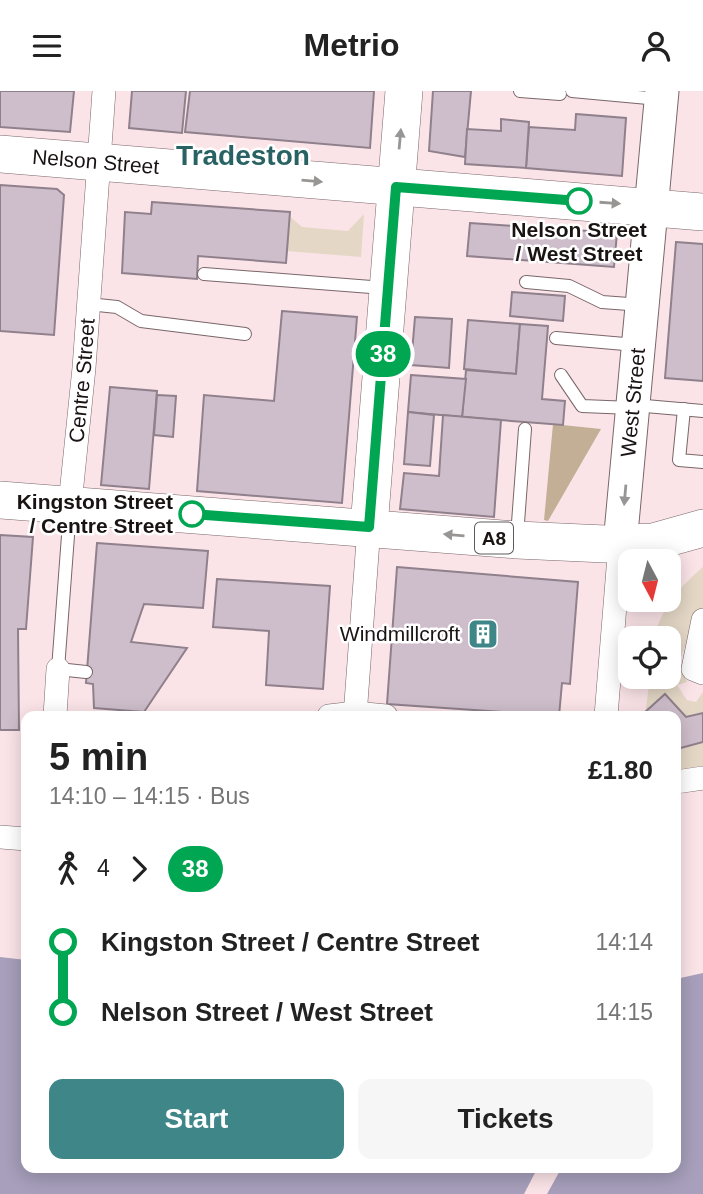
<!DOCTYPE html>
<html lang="en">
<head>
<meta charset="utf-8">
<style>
	:root { --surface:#fff; --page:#f6f6f6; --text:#222; --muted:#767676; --accent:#3e8688 }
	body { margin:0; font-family:Arial,sans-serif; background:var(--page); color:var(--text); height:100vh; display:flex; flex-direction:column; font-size:26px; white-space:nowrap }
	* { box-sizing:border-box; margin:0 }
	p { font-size:23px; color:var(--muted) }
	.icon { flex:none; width:38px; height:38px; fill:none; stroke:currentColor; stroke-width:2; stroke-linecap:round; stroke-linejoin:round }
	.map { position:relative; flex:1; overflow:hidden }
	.panel { position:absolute; left:21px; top:620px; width:660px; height:462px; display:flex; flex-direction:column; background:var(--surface); border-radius:14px; box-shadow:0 4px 18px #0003 }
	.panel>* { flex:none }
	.badge { padding:0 14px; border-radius:23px; font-size:24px; line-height:46px }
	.needle { width:46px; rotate:173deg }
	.fabs { position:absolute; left:618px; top:458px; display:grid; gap:14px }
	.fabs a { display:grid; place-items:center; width:63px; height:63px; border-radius:14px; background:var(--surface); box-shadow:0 4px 18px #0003; font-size:35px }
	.map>.badge { position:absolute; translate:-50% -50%; box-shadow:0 0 0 4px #fff }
	.legs { display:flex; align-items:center; gap:10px; height:77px; padding:0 28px; font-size:23px }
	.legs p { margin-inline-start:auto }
	.summary { display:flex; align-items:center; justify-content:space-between; height:119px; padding:0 28px }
	h1 { font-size:38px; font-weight:700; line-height:52px }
	.primary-button { display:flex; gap:14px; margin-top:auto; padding:14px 28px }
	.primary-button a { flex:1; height:80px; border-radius:14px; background:var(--accent); color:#fff; font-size:28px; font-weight:700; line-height:80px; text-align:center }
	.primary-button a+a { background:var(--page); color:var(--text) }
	ul { padding:0 28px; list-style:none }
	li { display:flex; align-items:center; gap:24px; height:70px; font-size:26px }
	li i { display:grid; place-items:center; width:10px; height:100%; margin:0 9px; background:currentColor }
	li i::after { content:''; width:18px; height:18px; margin:-9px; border:5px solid; border-radius:50%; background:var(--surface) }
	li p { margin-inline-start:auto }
	li:first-child i { background:linear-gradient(#0000 50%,currentColor 0) }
	li:last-child i { background:linear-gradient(currentColor 50%,#0000 0) }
	header { display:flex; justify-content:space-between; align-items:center; height:91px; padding:0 28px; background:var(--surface); font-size:32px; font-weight:700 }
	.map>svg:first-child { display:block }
	.green { fill:#e4d7c6 }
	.forest { fill:#c3af96 }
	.water { fill:#a79fbb }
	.pier { fill:#fbe4e8 }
	.building { fill:#cebecb; stroke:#8f808c; stroke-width:2 }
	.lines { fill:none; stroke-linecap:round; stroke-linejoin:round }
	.lane-casing { stroke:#796669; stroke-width:14 }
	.street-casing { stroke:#796669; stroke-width:24 }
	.secondary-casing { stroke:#796669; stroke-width:35 }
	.primary-casing { stroke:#796669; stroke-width:38 }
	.lane { stroke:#fff; stroke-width:12 }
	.street { stroke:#fff; stroke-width:23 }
	.secondary { stroke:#fff; stroke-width:33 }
	.primary { stroke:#fff; stroke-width:37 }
	.oneway { fill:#989595 }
	.line-1-casing { stroke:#fff; stroke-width:16 }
	.line-1 { stroke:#00a651; stroke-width:10 }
	.stop-1-dot { fill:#fff; stroke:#00a651; stroke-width:3.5 }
	.labels { text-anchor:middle; stroke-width:5; stroke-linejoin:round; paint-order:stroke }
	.shield { fill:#fff; stroke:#5f5a5a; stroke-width:2 }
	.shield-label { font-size:19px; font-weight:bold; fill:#1a1314 }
	.street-label { font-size:21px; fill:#1a1314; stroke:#fff }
	.stop-label { font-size:21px; font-weight:bold; fill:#1a1314; stroke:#fff }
	.poi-label { font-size:21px; fill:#1a1314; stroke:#fff; text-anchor:end }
	.district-label { font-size:28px; font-weight:bold; fill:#286263; stroke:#fff }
</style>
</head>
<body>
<header><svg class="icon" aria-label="menu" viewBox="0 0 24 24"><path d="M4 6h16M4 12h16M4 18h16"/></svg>Metrio<svg class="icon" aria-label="person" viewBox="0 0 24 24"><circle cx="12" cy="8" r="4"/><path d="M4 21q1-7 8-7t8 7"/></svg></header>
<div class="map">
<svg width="703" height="1103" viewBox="0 0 703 1103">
	<rect width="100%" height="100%" fill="#fbe4e8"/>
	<g class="green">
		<path d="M364,123l-3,43 -75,-6 3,-35 13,11 46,4z"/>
		<path d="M703,476v78l-16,-4 -7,19 7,22 -10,3 10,15 9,2 7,-10v80l-27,3v-59h-31l5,-39h18v-38h-13c4,-30 26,-53 48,-72z"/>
	</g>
	<path class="forest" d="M553,333l48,5 -53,92 -4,-1z"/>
	<path class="water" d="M0,866l26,3v207h650v-188l27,-6v221h-703z"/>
	<path class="pier" d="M538,1076h24l-15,27h-23z"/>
	<g class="building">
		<path d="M0,0h74l-4,41 -70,-5z"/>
		<path d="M132,0h54l-4,42 -53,-5z"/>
		<path d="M190,0h184l-4,57 -185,-16z"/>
		<path d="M433,0h38l-6,66 -36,-6z"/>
		<path d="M576,23l50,4 -4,58 -96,-8 3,-41 46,3z"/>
		<path d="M501,28l28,3 -3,46 -61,-4 2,-35 34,2z"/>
		<path d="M0,94l57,4 7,6 -10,140 -54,-4z"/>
		<path d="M152,111l138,10 -4,51 -88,-7 -1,23 -75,-6 3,-61 26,2z"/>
		<path d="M470,132l147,10 -3,34 -147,-11z"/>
		<path d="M676,151l27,2v137l-38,-3z"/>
		<path d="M512,201l53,4 -2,25 -53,-5z"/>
		<path d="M282,220l75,6 -15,186 -145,-12 7,-96 70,6z"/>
		<path d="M415,226l37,2 -3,49 -38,-3z"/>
		<path d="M468,229l52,4 -4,50 -52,-5z"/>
		<path d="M520,233l28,2 -6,73 23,2 -2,24 -101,-8 4,-47 50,4z"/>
		<path d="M411,284l55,4 -4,38 -54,-5z"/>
		<path d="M110,296l47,4 -8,98 -48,-4z"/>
		<path d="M157,304l19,1 -3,41 -19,-2z"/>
		<path d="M408,321l26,3 -4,51 -26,-2z"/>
		<path d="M443,324l58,5 -7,97 -94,-8 4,-36 35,3z"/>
		<path d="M0,444l33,2 -7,92h-8l1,101h-19z"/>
		<path d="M97,452l111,8 -5,57 -59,-4 -13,38 56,6 -43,64 -50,-4 -1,-24 -7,-1z"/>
		<path d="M397,476l181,15 -8,102 -8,-1 -3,33 -172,-12z"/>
		<path d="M217,488l113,7 -7,103 -57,-4 3,-54 -56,-4z"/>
		<path d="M665,603l21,23 17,-4v29l-26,7 -1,-33 -33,-2z"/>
	</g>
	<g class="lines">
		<g class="lane-casing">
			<g id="lane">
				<path d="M520,0l40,3"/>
				<path d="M572,0l87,8"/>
				<path d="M204,183l180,14"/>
				<path d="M526,191l43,4 33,16 40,3"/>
				<path d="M88,213l29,3 24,14 104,13"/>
				<path d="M556,247l80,7"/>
				<path d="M561,284l21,31 50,2"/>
				<path d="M634,314l69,6"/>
				<path d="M684,318l-5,51 24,2"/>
				<path d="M70,418l-12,160 28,3"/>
				<path d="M517,445l8,-107"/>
			</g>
		</g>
		<g class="street-casing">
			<g id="street">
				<path id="s1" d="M70,413l14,-136 20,-277"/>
				<path d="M703,529l-10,49 10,4"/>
				<path d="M55,625l3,-47"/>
				<path d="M329,625l26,-3 31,3"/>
				<path d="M355,625l14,-189"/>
				<path d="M606,625l14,-172"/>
				<path d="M676,691l27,-4"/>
				<path d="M0,746l26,2"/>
			</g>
		</g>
		<g class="secondary-casing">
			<g id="secondary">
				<path id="s2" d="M620,453l42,-453"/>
			</g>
		</g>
		<g class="primary-casing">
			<g id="primary">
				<path id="s3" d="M0,63l703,58"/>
				<path d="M0,409l517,40 88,4 48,-2 50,-14"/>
				<path d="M369,436l35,-436"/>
			</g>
		</g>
		<use href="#lane" class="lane"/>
		<use href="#street" class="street"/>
		<use href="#secondary" class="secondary"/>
		<use href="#primary" class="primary"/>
	</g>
	<defs><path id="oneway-solid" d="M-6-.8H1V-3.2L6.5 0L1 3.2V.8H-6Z" transform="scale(1.75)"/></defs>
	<g class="oneway">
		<use href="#oneway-solid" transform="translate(400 48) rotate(-85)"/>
		<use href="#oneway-solid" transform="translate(312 90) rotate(5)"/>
		<use href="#oneway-solid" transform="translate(610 112) rotate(4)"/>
		<use href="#oneway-solid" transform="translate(625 404) rotate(95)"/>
		<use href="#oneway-solid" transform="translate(454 444) rotate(-175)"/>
	</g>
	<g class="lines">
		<g class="line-1-casing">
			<path id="line-1" d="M192,423l177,13 27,-340 183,14"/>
		</g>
		<use href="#line-1" class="line-1"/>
	</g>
	<defs>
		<g id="building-square" transform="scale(1.575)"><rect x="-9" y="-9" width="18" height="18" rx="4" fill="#3e8688" stroke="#fff"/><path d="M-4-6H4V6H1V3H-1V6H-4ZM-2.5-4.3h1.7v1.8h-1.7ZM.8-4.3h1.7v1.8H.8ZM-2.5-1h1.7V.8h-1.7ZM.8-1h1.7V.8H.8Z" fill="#fff"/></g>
	</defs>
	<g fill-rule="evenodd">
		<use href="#building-square" x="483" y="543"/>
	</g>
	<g class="stop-1-dot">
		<circle cx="579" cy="110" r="12"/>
		<circle cx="192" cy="423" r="12"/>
	</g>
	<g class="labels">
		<rect class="shield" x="475" y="431.5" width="38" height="31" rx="5"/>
		<g class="shield-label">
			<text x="494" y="454">A8</text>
		</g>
		<g class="street-label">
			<text dy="7" stroke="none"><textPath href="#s3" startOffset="96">Nelson Street</textPath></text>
			<text dy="7" stroke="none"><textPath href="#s1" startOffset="124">Centre Street</textPath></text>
			<text dy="7" stroke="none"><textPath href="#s2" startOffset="142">West Street</textPath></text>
		</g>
		<g class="stop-label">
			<text x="579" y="146">Nelson Street<tspan x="579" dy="24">/ West Street</tspan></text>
			<text x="173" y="418" text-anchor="end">Kingston Street<tspan x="173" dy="24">/ Centre Street</tspan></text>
		</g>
		<g class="poi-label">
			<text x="460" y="550">Windmillcroft</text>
		</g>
		<g class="district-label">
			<text x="243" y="74">Tradeston</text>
		</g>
	</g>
</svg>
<div class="fabs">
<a><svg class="needle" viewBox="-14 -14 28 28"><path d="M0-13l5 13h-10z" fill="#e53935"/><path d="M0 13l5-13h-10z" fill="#767676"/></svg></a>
<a><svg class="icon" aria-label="locate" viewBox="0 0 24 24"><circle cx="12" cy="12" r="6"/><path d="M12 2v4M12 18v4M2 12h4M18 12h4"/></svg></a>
</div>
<b class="badge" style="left:383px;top:263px;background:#00a651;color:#fff">38</b>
<section class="panel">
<div class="summary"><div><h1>5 min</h1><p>14:10 – 14:15 · Bus</p></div><b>£1.80</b></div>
<div class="legs"><svg class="icon" aria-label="walk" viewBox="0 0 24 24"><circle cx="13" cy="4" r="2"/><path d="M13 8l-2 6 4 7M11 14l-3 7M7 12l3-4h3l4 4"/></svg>4<svg class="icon" aria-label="forward" viewBox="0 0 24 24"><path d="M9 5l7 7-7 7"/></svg><b class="badge" style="background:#00a651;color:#fff">38</b></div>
<ul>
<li><i style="color:#00a651"></i><b>Kingston Street / Centre Street</b><p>14:14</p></li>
<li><i style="color:#00a651"></i><b>Nelson Street / West Street</b><p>14:15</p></li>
</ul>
<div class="primary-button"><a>Start</a><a>Tickets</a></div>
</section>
</div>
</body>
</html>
